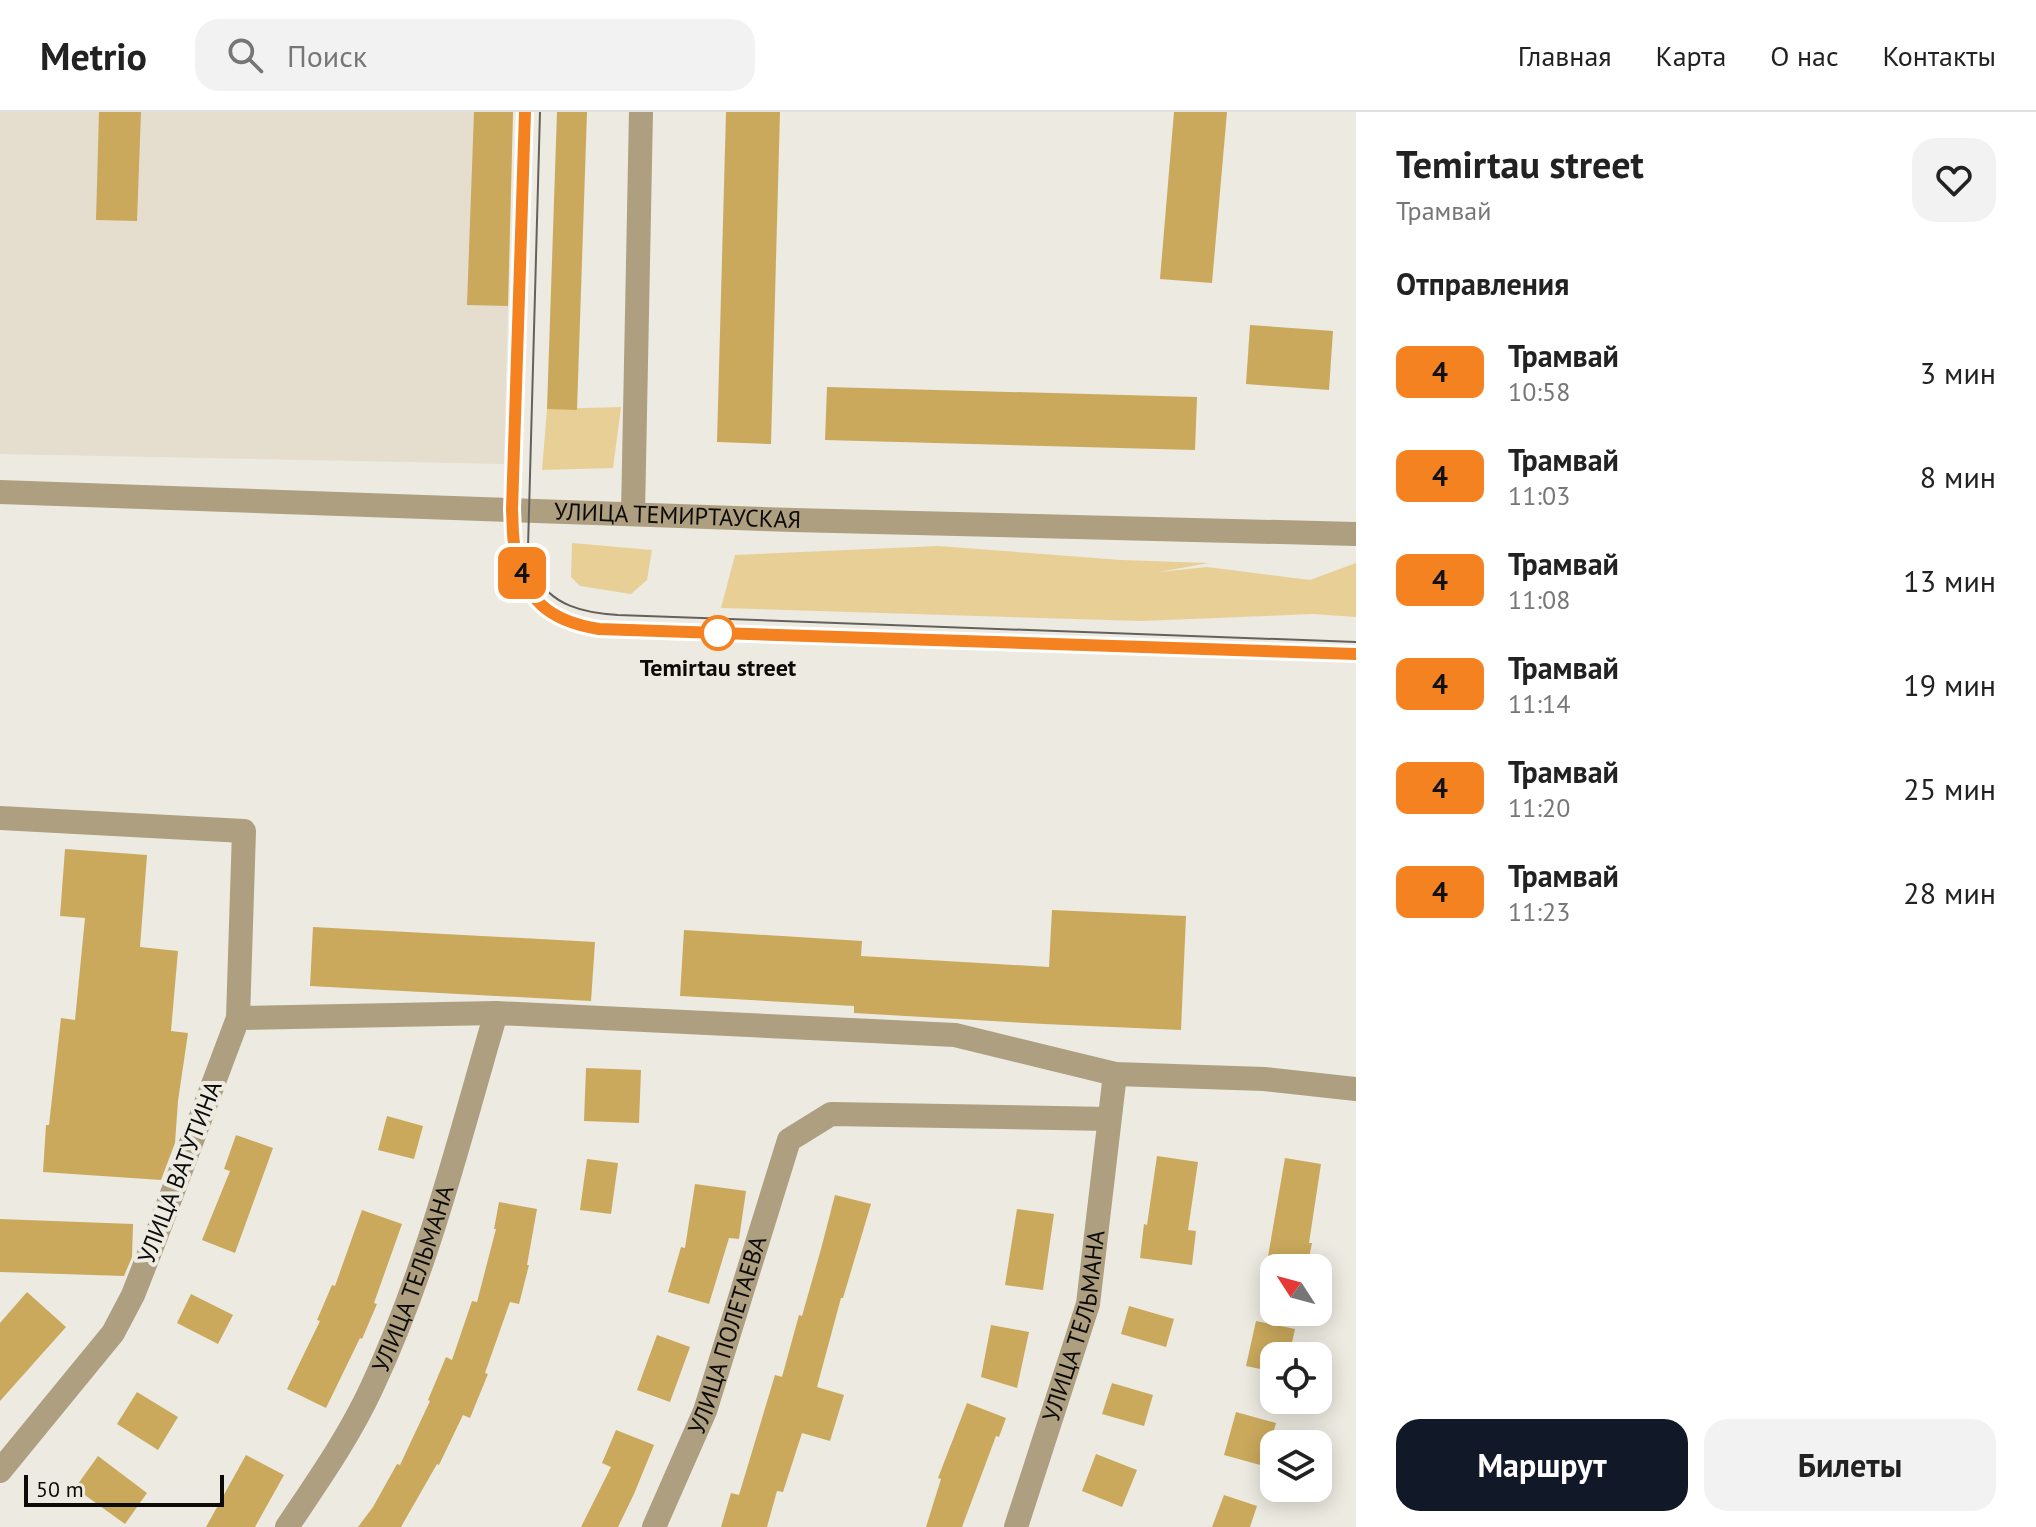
<!DOCTYPE html>
<html lang="ru">
<head>
<meta charset="utf-8">
<style>
	:root { --surface:#fff; --page:#f2f2f2; --text:#222; --muted:#767676; --line:#e0e0e0; --accent:#111827 }
	body { margin:0; font-family:"PT Sans",sans-serif; background:var(--page); color:var(--text); height:100vh; display:flex; flex-direction:column; font-size:30px; white-space:nowrap }
	* { box-sizing:border-box; margin:0 }
	p { font-size:26px; color:var(--muted) }
	.icon { flex:none; width:44px; height:44px; fill:none; stroke:currentColor; stroke-width:2; stroke-linecap:round; stroke-linejoin:round }
	.map { position:relative; flex:1; overflow:hidden }
	.sheet { display:flex; flex-direction:column; background:var(--surface); width:680px }
	.sheet>* { flex:none }
	.badge { padding:0 16px; border-radius:12px; font-size:28px; line-height:52px }
	.needle { width:52px; rotate:306deg }
	.buttons { position:absolute; left:1260px; top:1142px; display:grid; gap:16px }
	.buttons a { display:grid; place-items:center; width:72px; height:72px; border-radius:16px; background:var(--surface); box-shadow:0 4px 20px #0003; font-size:40px }
	.scale { position:absolute; left:24px; bottom:20px; width:200px; box-sizing:border-box; padding-left:8px; border:4px solid #0d0b09; border-top:0; font-size:22px; line-height:28px; white-space:nowrap; color:#0d0b09; -webkit-text-stroke:6px #edeae1; paint-order:stroke }
	.map>.badge { position:absolute; translate:-50% -50%; box-shadow:0 0 0 4px #fff }
	h2 { padding:0 40px; font-size:30px; line-height:72px }
	.round { display:grid; place-items:center; flex:none; width:84px; height:84px; border-radius:24px; background:var(--page) }
	.overview { display:flex; align-items:center; justify-content:space-between; height:136px; padding:0 40px }
	h1 { font-size:38px; font-weight:700; line-height:60px }
	.primary-button { display:flex; gap:16px; margin-top:auto; padding:16px 40px }
	.primary-button a { flex:1; height:92px; border-radius:24px; background:var(--accent); color:#fff; font-size:32px; font-weight:700; line-height:92px; text-align:center }
	.primary-button a+a { background:var(--page); color:var(--text) }
	ul { padding:0; list-style:none }
	li { display:flex; align-items:center; gap:24px; height:104px; padding:0 40px }
	li div { flex:1 }
	li b { display:block; font-size:30px }
	li em { font-style:normal }
	li .badge { min-width:88px; font-weight:700; text-align:center }
	header { display:flex; align-items:center; gap:48px; box-sizing:border-box; height:112px; padding:0 40px; background:var(--surface); border-bottom:2px solid var(--line) }
	header strong { font-size:38px }
	nav { display:flex; gap:44px; margin-inline-start:auto; font-size:28px }
	.search { width:560px; height:72px; background:var(--page); display:flex; align-items:center; gap:20px; box-sizing:border-box; padding:0 28px; border-radius:24px; color:var(--muted); font-size:30px }
	main { display:flex; flex:1; min-height:0 }
	.map>svg:first-child { display:block }
	.built { fill:#e5dece }
	.green { fill:#e8cf95 }
	.building { fill:#caa95c }
	.lines { fill:none; stroke-linecap:round; stroke-linejoin:round }
	.minor { stroke:#ad9f7f; stroke-width:24 }
	.tram { stroke:#64615d; stroke-width:2 }
	.line-casing { stroke:#fff; stroke-width:18 }
	.line { stroke:#f58220; stroke-width:12 }
	.stop-dot { fill:#fff; stroke:#f58220; stroke-width:4 }
	.labels { text-anchor:middle; stroke-width:8; stroke-linejoin:round; paint-order:stroke }
	.street-label { font-size:24px; fill:#0d0b09; stroke:#edeae1 }
	.stop-label { font-size:24px; font-weight:bold; fill:#0d0b09; stroke:#edeae1 }
</style>
</head>
<body>
<header>
<strong>Metrio</strong>
<div class="search"><svg class="icon" aria-label="search" viewBox="0 0 24 24"><circle cx="10" cy="10" r="6"/><path d="M15 15l6 6"/></svg>Поиск</div>
<nav><a>Главная</a><a>Карта</a><a>О нас</a><a>Контакты</a></nav>
</header>
<main>
<div class="map">
<svg width="1356" height="1415" viewBox="0 0 1356 1415">
	<rect width="100%" height="100%" fill="#edeae1"/>
	<path class="built" d="M0,0h513l-9,352 -504,-10z"/>
	<g class="green">
		<path d="M621,295l-8,61 -71,2 5,-61z"/>
		<path d="M572,431l80,7 -5,30 -16,14 -51,-8 -9,-9z"/>
		<path d="M938,434l183,14 88,3 -50,9 48,-5 103,13 46,-17v54l-43,-3 -172,7 -420,-13 14,-53z"/>
	</g>
	<g class="building">
		<path d="M99,0h42l-4,109 -41,-1z"/>
		<path d="M474,0h39l-5,194 -41,-1z"/>
		<path d="M557,0h30l-10,298 -30,-1z"/>
		<path d="M726,0h54l-9,332 -54,-2z"/>
		<path d="M1174,0h53l-15,171 -52,-4z"/>
		<path d="M1250,213l83,6 -4,59 -83,-6z"/>
		<path d="M827,275l370,10 -2,53 -370,-10z"/>
		<path d="M65,737l82,6 -7,92 38,4 -7,80 17,2 -10,68 -3,42 -14,37 -118,-8 3,-47h3l12,-107 14,2 10,-102 -25,-2z"/>
		<path d="M1052,798l134,6 -5,114 -137,-6 -190,-11v-7l-174,-10 4,-66 178,11 -1,15 188,11z"/>
		<path d="M313,815l282,15 -4,59 -281,-15z"/>
		<path d="M586,956l55,2 -2,53 -55,-2z"/>
		<path d="M387,1004l36,10 -9,33 -36,-9z"/>
		<path d="M236,1023l37,13 -38,105 -33,-13 28,-69 -6,-2z"/>
		<path d="M1157,1044l41,6 -10,68 8,1 -4,34 -52,-7 4,-34 3,1z"/>
		<path d="M1285,1046l36,6 -12,79h3l-5,25h-41z"/>
		<path d="M587,1047l31,4 -7,51 -31,-4z"/>
		<path d="M695,1072l51,7 -7,48 -10,-1 -20,66 -41,-12 13,-45 4,1z"/>
		<path d="M835,1083l36,9 -28,94h-2l-24,89 27,8 -14,46 -28,-8 -19,59 -6,-1 -10,36h-46l10,-34 8,2 36,-120 7,2 17,-62 3,1 19,-67z"/>
		<path d="M499,1090l38,7 -10,56h2l-10,39 -9,-2 -25,71 3,1 -18,44 -7,-3 -24,50 -2,-1 -36,63h-43l15,-20 24,-43 3,1 30,-64 -2,-1 18,-43 6,3 20,-59 5,1 19,-73h-2z"/>
		<path d="M1017,1097l37,5 -11,76 -38,-5z"/>
		<path d="M362,1098l40,14 -28,79 3,1 -15,35 -2,-1 -34,70 -39,-19 33,-68 -3,-1 15,-35 3,1z"/>
		<path d="M0,1107l133,5 -1,33 -8,19 -124,-4z"/>
		<path d="M27,1180l39,35 -66,74v-78z"/>
		<path d="M191,1182l42,21 -15,29 -41,-21z"/>
		<path d="M1129,1194l45,13 -8,28 -45,-13z"/>
		<path d="M1256,1209l39,8 -6,27h-15v16l-28,-6z"/>
		<path d="M991,1213l38,7 -12,56 -36,-11z"/>
		<path d="M657,1223l33,12 -20,55 -33,-12z"/>
		<path d="M1112,1271l41,12 -9,31 -42,-12z"/>
		<path d="M137,1280l41,25 -20,33 -41,-26z"/>
		<path d="M967,1291l39,15 -7,19 -3,-1 -34,91h-36l15,-48 -3,-1z"/>
		<path d="M1236,1300l40,11 -12,43 -40,-11z"/>
		<path d="M616,1318l38,15 -20,49 -16,33h-37l30,-60 -9,-4z"/>
		<path d="M1096,1342l41,16 -15,37 -40,-16z"/>
		<path d="M246,1343l38,20 -29,52h-49z"/>
		<path d="M98,1344l49,37 -22,31 -50,-36z"/>
		<path d="M1224,1383l33,11 -7,21h-38z"/>
	</g>
	<g class="lines">
		<g class="minor">
			<path id="s1" d="M0,380l793,28 563,14"/>
			<path d="M633,402l8,-402"/>
			<path d="M0,706l244,13 -6,187 -83,221 -22,56 -20,38 -113,138"/>
			<path d="M238,906l258,-5 459,22 160,39 149,5 92,10"/>
			<path id="s2" d="M287,1415c30,-45 62,-90 85,-140 56,-119 87,-248 124,-374"/>
			<path id="s3" d="M654,1415l51,-116 84,-271 42,-26 278,5"/>
			<path id="s4" d="M1016,1415l72,-223 27,-230"/>
		</g>
		<g class="tram">
			<path d="M525,0l-13,398c4,67 14,108 87,119l757,25"/>
			<path d="M540,0l-12,436c2,8 4,18 7,25 15,33 50,40 83,42l738,27"/>
		</g>
	</g>
	<g class="lines">
		<g class="line-casing">
			<path id="line" d="M525,0l-13,398c1,13 0,26 3,39 9,51 34,72 84,80l757,25"/>
		</g>
		<use href="#line" class="line"/>
	</g>
	<circle class="stop-dot" cx="718" cy="521" r="16"/>
	<g class="labels">
		<g class="street-label">
			<text dy="8" stroke="none"><textPath href="#s1" startOffset="678">УЛИЦА ТЕМИРТАУСКАЯ</textPath></text>
			<text transform="translate(180 1060) rotate(-69)" y="8">УЛИЦА ВАТУТИНА</text>
			<text dy="8" stroke="none"><textPath href="#s2" startOffset="280">УЛИЦА ТЕЛЬМАНА</textPath></text>
			<text dy="8" stroke="none"><textPath href="#s4" startOffset="210">УЛИЦА ТЕЛЬМАНА</textPath></text>
			<text dy="8" stroke="none"><textPath href="#s3" startOffset="206">УЛИЦА ПОЛЕТАЕВА</textPath></text>
		</g>
		<g class="stop-label">
			<text x="718" y="564">Temirtau street</text>
		</g>
	</g>
</svg>
<div class="buttons">
<a><svg class="needle" viewBox="-14 -14 28 28"><path d="M0-13l5 13h-10z" fill="#e53935"/><path d="M0 13l5-13h-10z" fill="#767676"/></svg></a>
<a><svg class="icon" aria-label="locate" viewBox="0 0 24 24"><circle cx="12" cy="12" r="6"/><path d="M12 2v4M12 18v4M2 12h4M18 12h4"/></svg></a>
<a><svg class="icon" aria-label="layers" viewBox="0 0 24 24"><path d="M12 4l9 5-9 5-9-5zM3 14l9 5 9-5"/></svg></a>
</div>
<div class="scale">50 m</div>
<b class="badge" style="left:522px;top:461px;background:#f58220;color:#111">4</b>
</div>
<section class="sheet">
<div class="overview"><div><h1>Temirtau street</h1><p>Трамвай</p></div><a class="round"><svg class="icon" aria-label="heart" viewBox="0 0 24 24"><path d="M12 20l-8-8c-3-5 5-10 8-4 3-6 11-1 8 4z"/></svg></a></div>
<h2>Отправления</h2>
<ul>
<li><span class="badge" style="background:#f58220;color:#111">4</span><div><b>Трамвай</b><p>10:58</p></div><em>3 мин</em></li>
<li><span class="badge" style="background:#f58220;color:#111">4</span><div><b>Трамвай</b><p>11:03</p></div><em>8 мин</em></li>
<li><span class="badge" style="background:#f58220;color:#111">4</span><div><b>Трамвай</b><p>11:08</p></div><em>13 мин</em></li>
<li><span class="badge" style="background:#f58220;color:#111">4</span><div><b>Трамвай</b><p>11:14</p></div><em>19 мин</em></li>
<li><span class="badge" style="background:#f58220;color:#111">4</span><div><b>Трамвай</b><p>11:20</p></div><em>25 мин</em></li>
<li><span class="badge" style="background:#f58220;color:#111">4</span><div><b>Трамвай</b><p>11:23</p></div><em>28 мин</em></li>
</ul>
<div class="primary-button"><a>Маршрут</a><a>Билеты</a></div>
</section>
</main>
</body>
</html>
